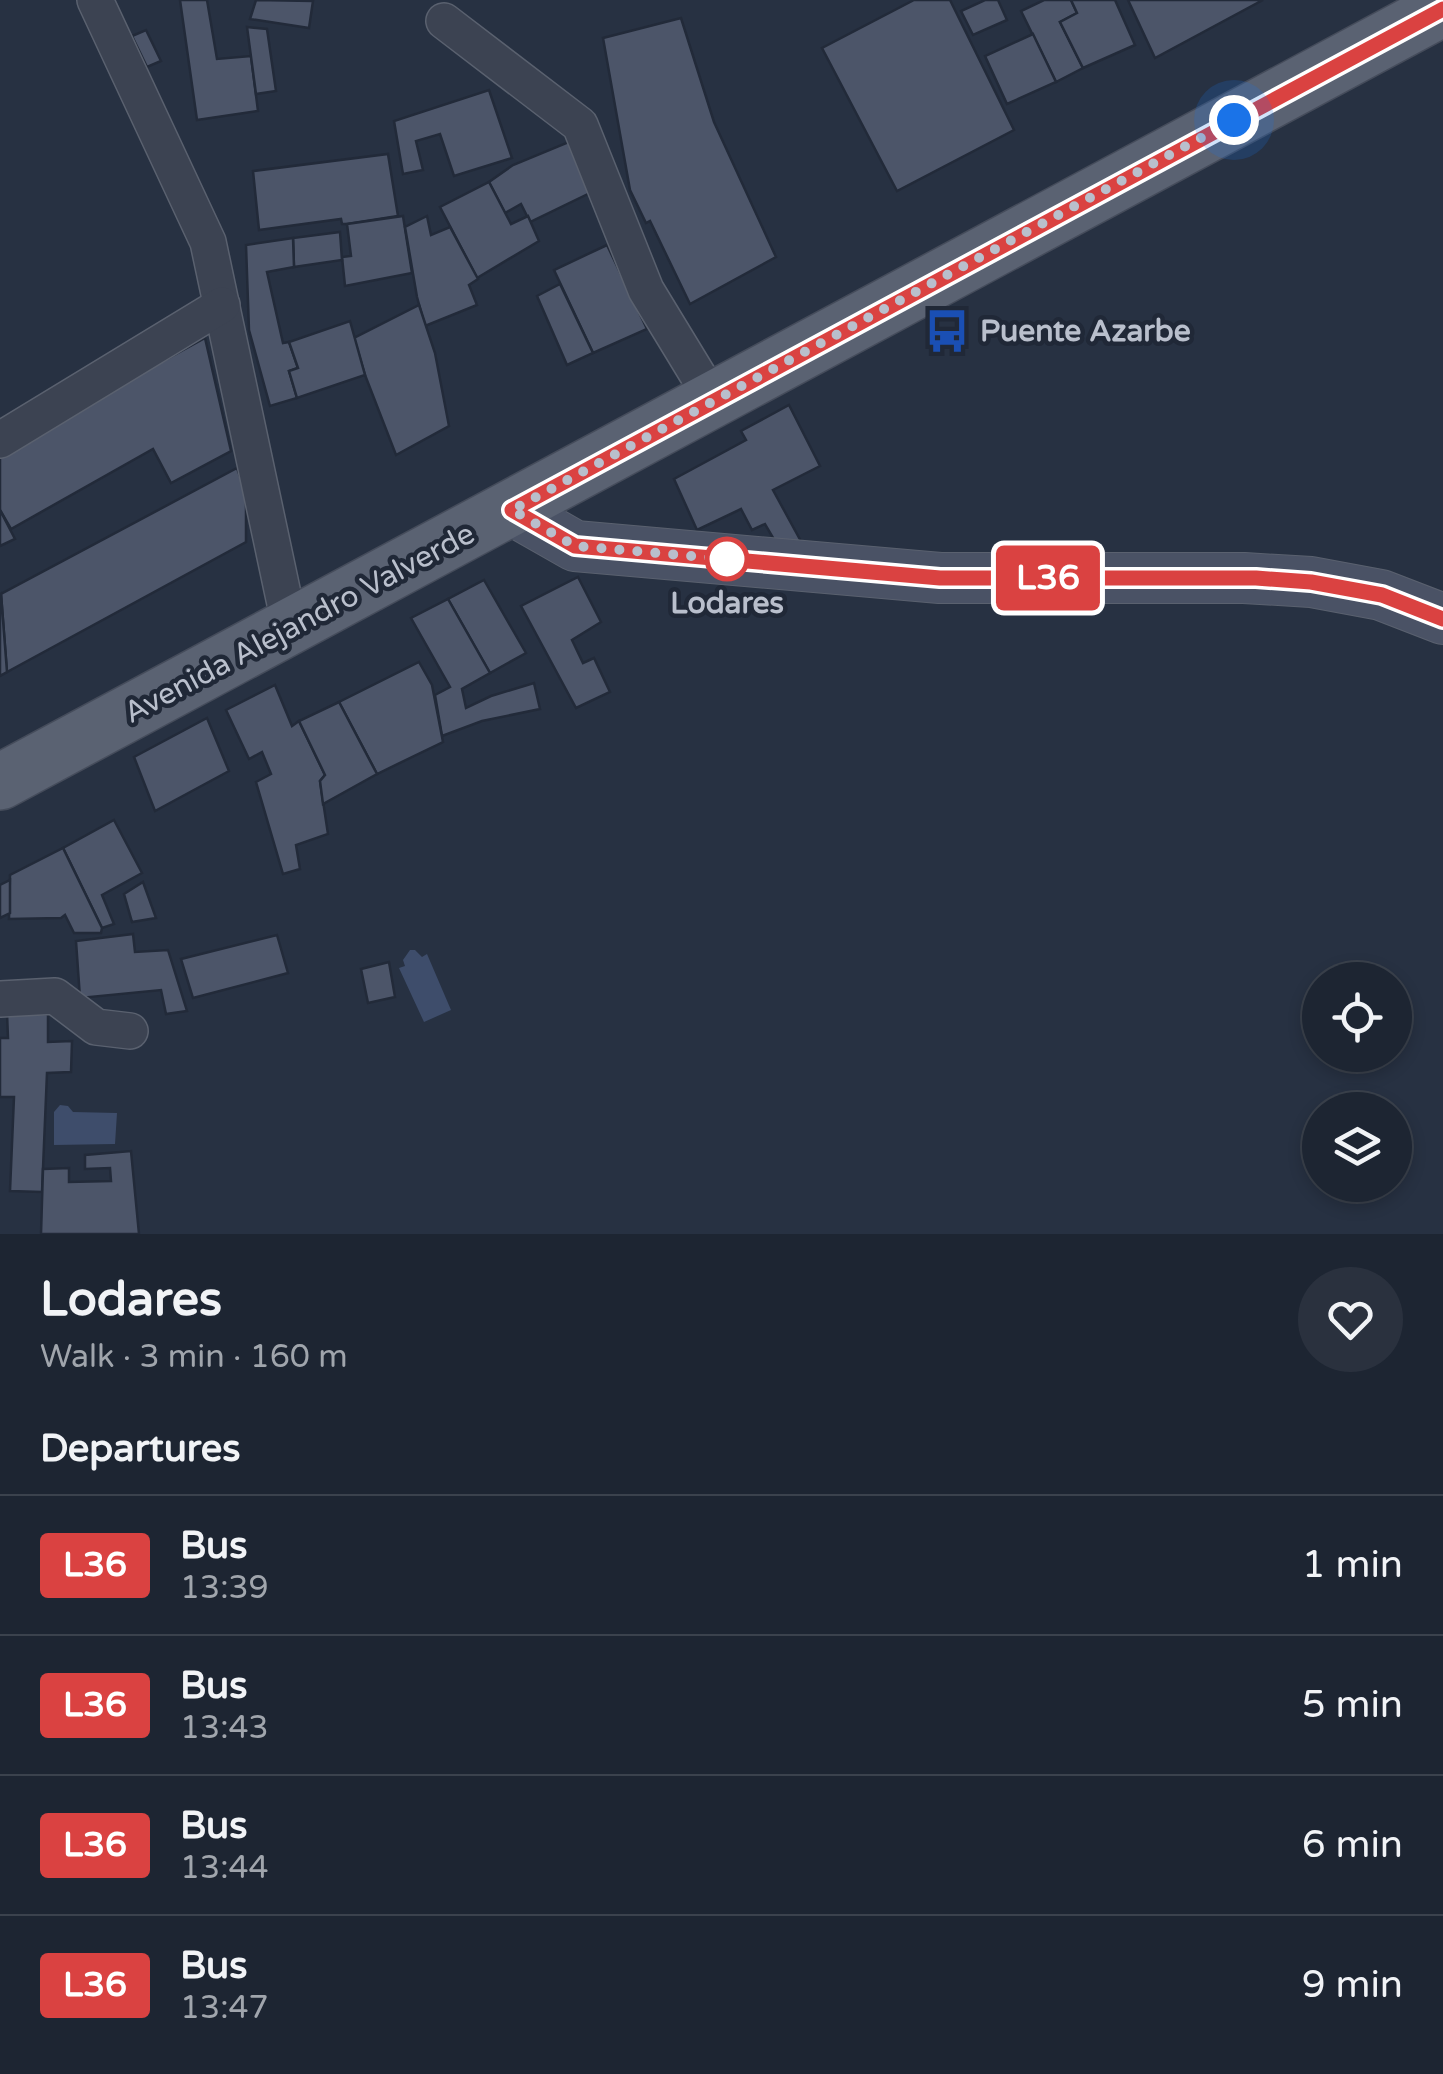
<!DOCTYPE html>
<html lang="en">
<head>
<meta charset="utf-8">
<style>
	:root { --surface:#1d2532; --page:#2a313e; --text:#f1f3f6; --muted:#a0a5ac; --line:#3b424d }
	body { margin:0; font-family:"Varela Round",sans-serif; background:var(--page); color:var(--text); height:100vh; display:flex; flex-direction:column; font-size:38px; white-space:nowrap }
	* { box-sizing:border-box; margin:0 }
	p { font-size:32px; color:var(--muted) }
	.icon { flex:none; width:55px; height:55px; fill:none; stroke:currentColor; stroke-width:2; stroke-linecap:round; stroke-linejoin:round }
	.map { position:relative; height:1234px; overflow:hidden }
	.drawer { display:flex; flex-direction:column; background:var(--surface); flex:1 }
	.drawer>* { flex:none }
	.badge { padding:0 20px; border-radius:8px; font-size:35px; line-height:65px }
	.tools { position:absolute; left:1302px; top:962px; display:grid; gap:20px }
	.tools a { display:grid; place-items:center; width:110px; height:110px; border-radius:50%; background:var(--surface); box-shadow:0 5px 15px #0003,0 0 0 2px var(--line); font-size:50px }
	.you { position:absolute; width:50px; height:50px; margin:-25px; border:8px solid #fff; border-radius:50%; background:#1a73e8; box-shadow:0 0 0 15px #1a73e833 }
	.map>.badge { position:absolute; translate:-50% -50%; box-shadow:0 0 0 5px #fff }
	h2 { padding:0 40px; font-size:38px; line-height:90px }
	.round { display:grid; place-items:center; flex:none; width:105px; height:105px; border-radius:52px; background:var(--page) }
	.headline { display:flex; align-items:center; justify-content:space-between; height:170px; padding:0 40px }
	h1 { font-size:48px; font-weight:800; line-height:75px }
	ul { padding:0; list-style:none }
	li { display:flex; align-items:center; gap:30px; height:140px; padding:0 40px; border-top:2px solid var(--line) }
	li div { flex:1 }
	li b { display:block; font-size:38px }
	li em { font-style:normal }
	li .badge { min-width:110px; font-weight:700; text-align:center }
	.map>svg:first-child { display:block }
	.water { fill:#3e4d6b }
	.building { fill:#4c5569; stroke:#222a39; stroke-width:2.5 }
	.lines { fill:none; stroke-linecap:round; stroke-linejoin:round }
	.street-casing { stroke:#5a616f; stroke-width:38 }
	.secondary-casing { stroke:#5a616f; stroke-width:52 }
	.primary-casing { stroke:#454c5b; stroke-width:58 }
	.street { stroke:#3c4352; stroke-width:35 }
	.secondary { stroke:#4a5265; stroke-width:50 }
	.primary { stroke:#5a6272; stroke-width:55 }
	.line-casing { stroke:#fff; stroke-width:22 }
	.line { stroke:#da4241; stroke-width:15 }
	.walk { stroke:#b9bfcc; stroke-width:10; stroke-dasharray:0 18 }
	.stop-dot { fill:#fff; stroke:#da4241; stroke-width:5 }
	.labels { text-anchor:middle; stroke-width:9; stroke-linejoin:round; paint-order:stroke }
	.poi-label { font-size:30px; font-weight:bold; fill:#b9bfcc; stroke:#202837; text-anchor:start }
	.stop-label { font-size:30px; font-weight:bold; fill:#b9bfcc; stroke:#202837 }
	.street-label { font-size:30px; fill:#b9bfcc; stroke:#202837 }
</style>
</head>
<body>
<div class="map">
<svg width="1443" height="1234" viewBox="0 0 1443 1234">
	<rect width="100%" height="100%" fill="#273142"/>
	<g class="water">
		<path d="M410,950h5l7,7 5,-3 24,56 -27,12 -25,-54 6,-2 -2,-6z"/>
		<path d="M60,1105l8,1 5,6 44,1 -2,31 -61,1v-33z"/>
	</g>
	<g class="building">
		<path d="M180,0h27l10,59 34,-3 7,55 -61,9z"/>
		<path d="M256,0l57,1 -4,27 -59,-9z"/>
		<path d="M914,0h36l64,130 -117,61 -75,-143z"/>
		<path d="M985,0h13l9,20 -34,15 -12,-24z"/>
		<path d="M1044,0h27l6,13 -17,9 23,46 -27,14 -35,-71z"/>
		<path d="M1071,0h44l20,45 -52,23 -23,-46 17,-9z"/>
		<path d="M1128,0h135l-108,58z"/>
		<path d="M681,18l33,104 62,135 -86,47 -40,-83 -4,2 -16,-33 -27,-152z"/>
		<path d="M247,27l20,2 9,62 -20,3z"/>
		<path d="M146,30l15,31 -14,6 -15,-31z"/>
		<path d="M1033,34l23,48 -49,22 -22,-48z"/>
		<path d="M489,90l23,68 -58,18 -14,-42 -24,7 7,29 -20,4 -9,-53z"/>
		<path d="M571,141l23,50 -64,31 -9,-18 -16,9 -16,-31 24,-17z"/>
		<path d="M388,154l10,62 -51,8h-5l-1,-5 -82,11 -6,-59z"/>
		<path d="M489,182l22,42 17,-8 11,25 -62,37 -37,-71z"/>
		<path d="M403,216l9,57 -67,13 -3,-29 9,-1 -4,-32z"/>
		<path d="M427,216l4,19 19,-8 28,52 -9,6 8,20 -52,21 -8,-29 -12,-70z"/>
		<path d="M340,232l2,28 -48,7 -1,-29z"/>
		<path d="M293,238l1,29 -27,5 16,71 6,-1 9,26 -9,3 8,27 -27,8 -21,-76 -3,-85z"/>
		<path d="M607,245l40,84 -54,24 -39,-83z"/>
		<path d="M560,284l33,69 -26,12 -30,-69z"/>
		<path d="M419,305l16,48 14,73 -53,29 -31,-80 -11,-37z"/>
		<path d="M350,321l15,54 -68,23 -8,-27 9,-3 -9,-26z"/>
		<path d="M205,338l26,113 -60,32 -18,-34 -142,80 -11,-19v-59z"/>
		<path d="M789,405l31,61 -47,24 30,55 -27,-2 -11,-19 -13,6 -11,-21 -44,21 -23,-51 72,-39 -5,-9z"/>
		<path d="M237,468l9,24v50l-239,130 -6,-78z"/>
		<path d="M0,510l15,29 -15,7z"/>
		<path d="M578,577l23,45 -29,18 11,23 11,-5 16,34 -34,16 -55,-102z"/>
		<path d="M484,580l42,73 -36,20 -42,-74z"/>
		<path d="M1,594l6,78 -7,4v-81z"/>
		<path d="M448,599l42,74 -28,16 4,19 25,-12 43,-13 6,26 -58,12 -40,15 -7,-41 15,-8 -39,-69z"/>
		<path d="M419,662l13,23 11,57 -66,32 -38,-72z"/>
		<path d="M275,685l17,41 7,-5 26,54 -5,6 8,53 -32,11 4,24 -17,5 -27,-92 15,-8 -9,-22 -13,7 -23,-49z"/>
		<path d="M339,702l38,72 -54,30 -3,-23 5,-6 -26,-54z"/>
		<path d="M207,718l22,53 -74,40 -21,-54z"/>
		<path d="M114,820l28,53 -40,22 12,29 -12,4 -39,-80z"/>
		<path d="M63,848l39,80 -1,5h-27l-9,-18 -4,3 -52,1 1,-44z"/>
		<path d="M10,880v33l-10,5v-33z"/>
		<path d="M143,882l13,36 -24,4 -8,-28z"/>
		<path d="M133,934l2,18 33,-2 19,61 -21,3 -5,-24 -81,8 -4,-57z"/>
		<path d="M277,935l11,38 -95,25 -12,-39z"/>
		<path d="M389,962l6,35 -27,6 -7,-34z"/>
		<path d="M7,1013l41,1v28l24,-1 -1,31 -24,1 -5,119 -32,-1 4,-94h-14v-59h8z"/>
		<path d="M131,1151l8,83h-98l2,-65 26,-1v14l42,-1 -1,-13 -25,1v-14z"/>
	</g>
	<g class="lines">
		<g class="street-casing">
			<g id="street">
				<path d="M95,0l113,242 82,385"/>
				<path d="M444,21l136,104 66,165 67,110"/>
				<path d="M0,440l222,-135"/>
				<path d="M0,999l55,-3 41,31 34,4"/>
			</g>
		</g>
		<g class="secondary-casing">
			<path id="secondary" d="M512,510l63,36 365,32h304l67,4 70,13 62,24"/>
		</g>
		<g class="primary-casing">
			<path id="primary" d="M0,782l1443,-774"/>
		</g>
		<use href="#street" class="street"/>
		<use href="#secondary" class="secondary"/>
		<use href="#primary" class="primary"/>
	</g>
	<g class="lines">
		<g class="line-casing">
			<path id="line" d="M1443,9l-931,501 63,36 365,32h316l55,4 71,13 61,24"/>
		</g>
		<use href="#line" class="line"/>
		<path class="walk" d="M727,559l-152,-13 -63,-36 722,-390"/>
	</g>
	<defs>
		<g id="bus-bare" transform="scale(3.45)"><path d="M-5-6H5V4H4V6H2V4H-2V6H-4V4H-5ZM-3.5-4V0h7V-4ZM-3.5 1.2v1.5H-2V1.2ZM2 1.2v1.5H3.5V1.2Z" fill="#1a4fb4" stroke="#202837" stroke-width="2.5" paint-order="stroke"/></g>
	</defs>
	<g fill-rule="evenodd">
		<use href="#bus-bare" x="947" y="331"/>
	</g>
	<circle class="stop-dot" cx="727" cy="559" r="20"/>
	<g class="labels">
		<g class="poi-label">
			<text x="980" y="341">Puente Azarbe</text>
		</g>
		<g class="stop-label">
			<text x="727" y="613">Lodares</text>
		</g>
		<g class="street-label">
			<text transform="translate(299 623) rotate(-28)" y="10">Avenida Alejandro Valverde</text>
		</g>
	</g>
</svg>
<div class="tools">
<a><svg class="icon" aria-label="locate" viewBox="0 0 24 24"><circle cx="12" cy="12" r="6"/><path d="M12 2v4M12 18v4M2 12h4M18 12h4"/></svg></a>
<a><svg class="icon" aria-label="layers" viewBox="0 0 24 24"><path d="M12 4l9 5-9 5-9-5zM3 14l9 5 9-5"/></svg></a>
</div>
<div class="you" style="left:1234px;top:120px"></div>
<b class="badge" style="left:1048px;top:578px;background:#da4241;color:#fff">L36</b>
</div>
<section class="drawer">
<div class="headline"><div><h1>Lodares</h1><p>Walk · 3 min · 160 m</p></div><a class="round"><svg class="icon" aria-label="heart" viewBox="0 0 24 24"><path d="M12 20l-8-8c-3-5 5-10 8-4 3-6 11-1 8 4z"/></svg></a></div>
<h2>Departures</h2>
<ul>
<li><span class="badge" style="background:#da4241;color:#fff">L36</span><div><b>Bus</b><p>13:39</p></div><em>1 min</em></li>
<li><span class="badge" style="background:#da4241;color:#fff">L36</span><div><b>Bus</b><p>13:43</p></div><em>5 min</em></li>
<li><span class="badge" style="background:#da4241;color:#fff">L36</span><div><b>Bus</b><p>13:44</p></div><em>6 min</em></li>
<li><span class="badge" style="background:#da4241;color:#fff">L36</span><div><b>Bus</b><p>13:47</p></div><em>9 min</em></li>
</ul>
</section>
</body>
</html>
